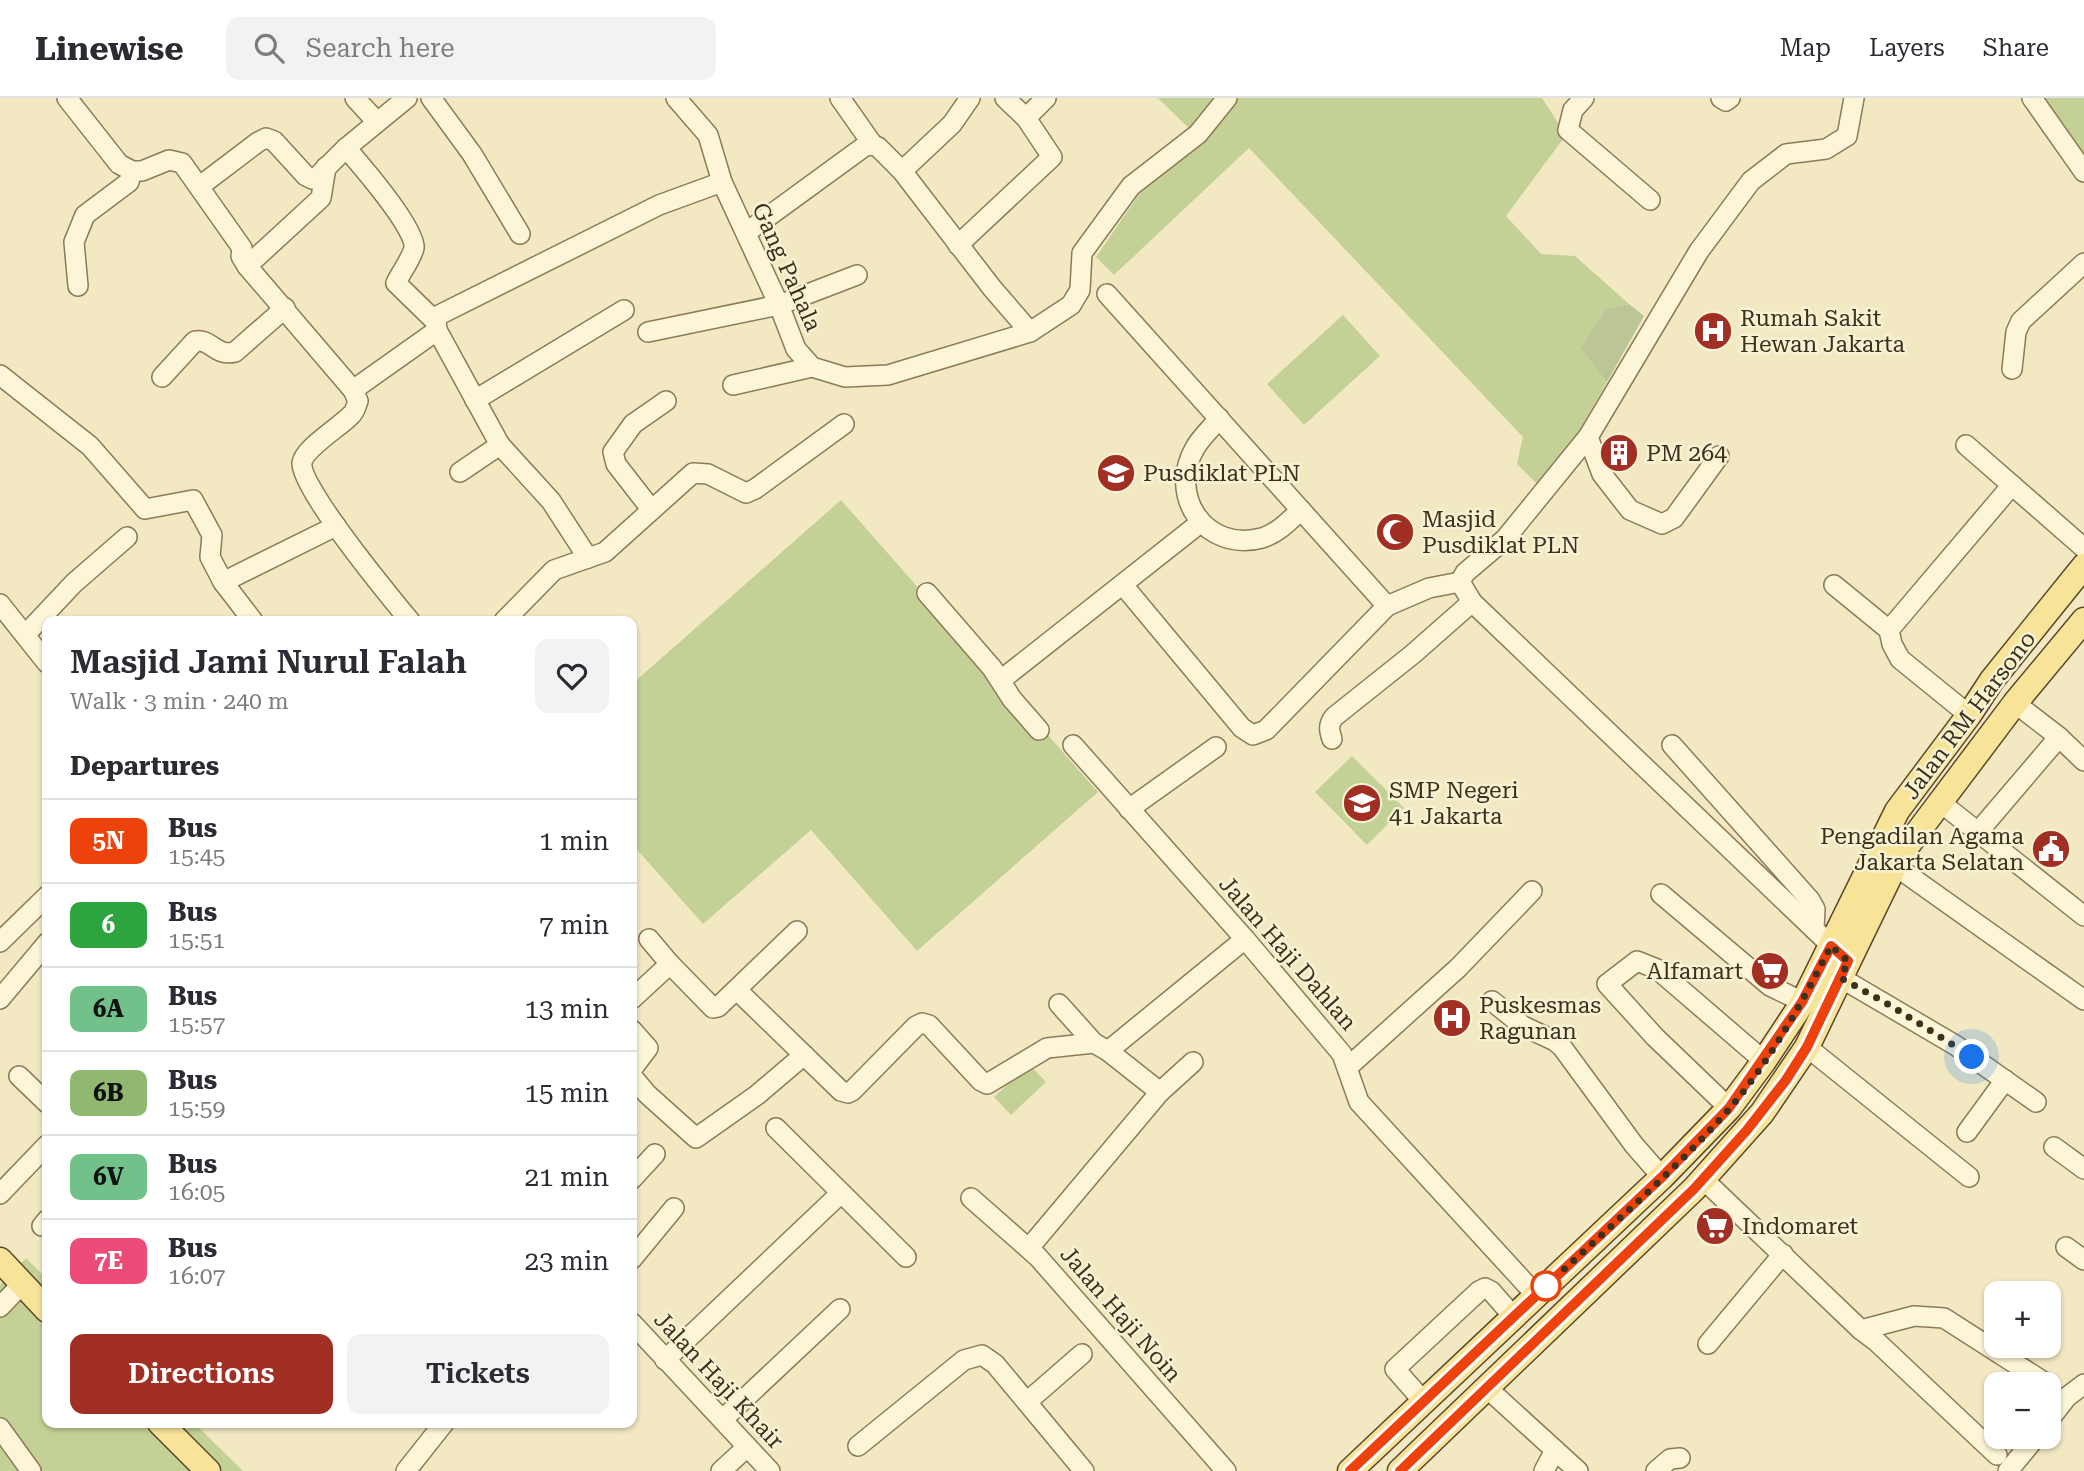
<!DOCTYPE html>
<html lang="en">
<head>
<meta charset="utf-8">
<style>
	:root { --surface:#fff; --page:#f2f2f3; --text:#2b2b33; --muted:#7c7c81; --line:#e1e1e2; --accent:#a22f23 }
	body { margin:0; font-family:"Roboto Serif",serif; background:var(--page); color:var(--text); height:100vh; display:flex; flex-direction:column; font-size:26px; white-space:nowrap }
	* { box-sizing:border-box; margin:0 }
	p { font-size:23px; color:var(--muted) }
	.icon { flex:none; width:38px; height:38px; fill:none; stroke:currentColor; stroke-width:2; stroke-linecap:round; stroke-linejoin:round }
	.map { position:relative; flex:1; overflow:hidden }
	.details { position:absolute; left:42px; top:518px; width:595px; height:812px; display:flex; flex-direction:column; background:var(--surface); border-radius:14px; box-shadow:0 2px 5px #0004 }
	.details>* { flex:none }
	.badge { padding:0 14px; border-radius:10px; font-size:24px; line-height:46px }
	.buttons { position:absolute; left:1984px; top:1183px; display:grid; gap:14px }
	.buttons a { display:grid; place-items:center; width:77px; height:77px; border-radius:14px; background:var(--surface); box-shadow:0 2px 5px #0004; font-size:35px }
	.you { position:absolute; width:35px; height:35px; margin:-18px; border:5px solid #fff; border-radius:50%; background:#1a73e8; box-shadow:0 0 0 10px #1a73e833 }
	.map>.badge { position:absolute; translate:-50% -50%; box-shadow:0 0 0 4px #fff }
	h2 { padding:0 28px; font-size:26px; line-height:63px }
	.round { display:grid; place-items:center; flex:none; width:74px; height:74px; border-radius:14px; background:var(--page) }
	.headline { display:flex; align-items:center; justify-content:space-between; height:119px; padding:0 28px }
	h1 { font-size:33px; font-weight:600; line-height:52px }
	.button { display:flex; gap:14px; margin-top:auto; padding:14px 28px }
	.button a { flex:1; height:80px; border-radius:14px; background:var(--accent); color:#fff; font-size:28px; font-weight:600; line-height:80px; text-align:center }
	.button a+a { background:var(--page); color:var(--text) }
	ul { padding:0; list-style:none }
	li { display:flex; align-items:center; gap:21px; height:84px; padding:0 28px; border-top:2px solid var(--line) }
	li div { flex:1 }
	li b { display:block; font-size:26px }
	li em { font-style:normal }
	li .badge { min-width:77px; font-weight:700; text-align:center }
	header { display:flex; align-items:center; gap:42px; box-sizing:border-box; height:98px; padding:0 35px; background:var(--surface); border-bottom:2px solid var(--line) }
	header strong { font-size:33px }
	nav { display:flex; gap:38px; margin-inline-start:auto; font-size:24px }
	.search { width:490px; height:63px; background:var(--page); display:flex; align-items:center; gap:18px; box-sizing:border-box; padding:0 24px; border-radius:14px; color:var(--muted); font-size:26px }
	.map>svg:first-child { display:block }
	.green { fill:#c4d196 }
	.cemetery { fill:#bbc596 }
	.lines { fill:none; stroke-linecap:round; stroke-linejoin:round }
	.minor-casing { stroke:#8e7a58; stroke-width:22 }
	.major-casing { stroke:#5c472c; stroke-width:27 }
	.minor { stroke:#fcf5d7; stroke-width:19 }
	.major { stroke:#f8e498; stroke-width:24 }
	.line-casing { stroke:#fff; stroke-width:16 }
	.line { stroke:#ee420d; stroke-width:10 }
	.walk { stroke:#3d301d; stroke-width:7; stroke-dasharray:0 12.6 }
	.stop-dot { fill:#fff; stroke:#ee420d; stroke-width:3.5 }
	.labels { text-anchor:middle; stroke-width:5; stroke-linejoin:round; paint-order:stroke }
	.street-label { font-size:23px; fill:#3d301d; stroke:#f8f2d4 }
	.poi-label { font-size:23px; fill:#3d301d; stroke:#f8f2d4; text-anchor:start }
</style>
</head>
<body>
<header>
<strong>Linewise</strong>
<div class="search"><svg class="icon" aria-label="search" viewBox="0 0 24 24"><circle cx="10" cy="10" r="6"/><path d="M15 15l6 6"/></svg>Search here</div>
<nav><a>Map</a><a>Layers</a><a>Share</a></nav>
</header>
<div class="map">
<svg width="2084" height="1373" viewBox="0 0 2084 1373">
	<rect width="100%" height="100%" fill="#f2e9c3"/>
	<g class="green">
		<path d="M1158,0h384l24,37 -60,81 35,38 34,2 54,48 -23,5 -26,39 27,34 -63,109 -27,-27 6,-27 -274,-289 -135,127 -18,-18 50,-73 57,-42z"/>
		<path d="M2044,0h40v55z"/>
		<path d="M1343,217l37,41 -76,69 -37,-41z"/>
		<path d="M841,402l257,292 -181,159 -106,-121 -108,94 -71,-80v-160z"/>
		<path d="M1352,658l52,52 -37,37 -52,-53z"/>
		<path d="M1029,966l17,18 -35,33 -17,-18z"/>
		<path d="M26,1160l21,21v144h147l49,48h-243v-186z"/>
	</g>
	<path class="cemetery" d="M1629,206l15,12 -37,66 -27,-34 26,-39z"/>
	<g class="lines">
		<g class="minor-casing">
			<g id="minor">
				<path d="M67,0l52,66 13,7h10l27,-11 13,3 60,85 -1,8 6,10 106,124 5,11c-2,5 -3,11 -7,14 -11,12 -47,33 -49,48 -3,24 89,135 108,158"/>
				<path d="M355,0l22,24"/>
				<path d="M431,0l41,56 48,80"/>
				<path d="M676,0l32,37 14,47 57,123 17,44 16,18 33,10 43,-2 142,-43 41,-27 9,-15 2,-37 49,-67 67,-52 29,-36"/>
				<path d="M840,0l33,47"/>
				<path d="M1584,0l-11,12 -5,20 82,70"/>
				<path d="M1721,0l5,3 4,-3"/>
				<path d="M2032,0l52,74"/>
				<path d="M1026,20l20,-20"/>
				<path d="M346,50c14,16 72,83 68,100 -3,12 -13,24 -18,35l40,39"/>
				<path d="M902,73l50,-47 18,-26"/>
				<path d="M200,88l58,-44 8,-4 8,3 32,35 6,3 5,-2 29,-29 61,-50"/>
				<path d="M747,134l118,-86 8,-1 5,2 24,24 90,117 38,44"/>
				<path d="M958,147l94,-88 -26,-39 -21,-20"/>
				<path d="M247,168l74,-68 5,-31"/>
				<path d="M78,188l-4,-44 11,-27 44,-33 3,-11"/>
				<path d="M1107,196l280,312 42,-18 31,-6"/>
				<path d="M437,232l63,115 51,56 37,57"/>
				<path d="M648,234l131,-27 78,-30"/>
				<path d="M2012,271l4,-37 5,-11 63,-58"/>
				<path d="M0,277l90,71 55,63 48,-9 19,35 -2,22 13,25 30,39"/>
				<path d="M162,279l33,-36c16,-3 20,16 40,11l50,-44"/>
				<path d="M733,287l79,-18"/>
				<path d="M353,292l79,-56 5,-4 -1,-8 3,-7 220,-110 63,-23"/>
				<path d="M475,302l149,-90"/>
				<path d="M1219,320c-7,10 -18,19 -24,30 -28,48 11,105 67,90 16,-5 27,-17 39,-28"/>
				<path d="M1588,339l14,37 28,36 32,14 12,-6 45,-62"/>
				<path d="M1966,347l118,103"/>
				<path d="M460,374l40,-27"/>
				<path d="M651,411l-35,-45 -3,-12 20,-28 33,-23"/>
				<path d="M223,484l113,-56"/>
				<path d="M1460,484l5,-9 40,-34 83,-102 111,-186 52,-70 35,-27 40,-5 21,-13 7,-38"/>
				<path d="M1460,484l12,20 367,351"/>
				<path d="M1123,487l119,143 11,7 13,-5 121,-124"/>
				<path d="M1834,487l55,45"/>
				<path d="M927,495l65,75 20,31 27,31"/>
				<path d="M0,506l47,59"/>
				<path d="M504,523l50,-51 51,-18 88,-79 15,1 38,19 9,-4 89,-65"/>
				<path d="M25,537l49,-52 53,-46"/>
				<path d="M1001,582l199,-157"/>
				<path d="M2015,605l44,34 25,24"/>
				<path d="M1969,617l-69,-56 -8,-15 -3,-14 123,-145"/>
				<path d="M1332,641c-3,-9 -4,-14 2,-22l79,-63 59,-52"/>
				<path d="M1073,647l172,194 97,115 17,48 177,193"/>
				<path d="M1672,647l138,155 5,9 -1,20"/>
				<path d="M1940,704l144,114"/>
				<path d="M1129,711l87,-62"/>
				<path d="M1978,734l81,-95"/>
				<path d="M1894,767l190,135"/>
				<path d="M1661,796l109,92 33,16"/>
				<path d="M649,841l21,25 43,44 5,-1 79,-76"/>
				<path d="M0,844l47,-46"/>
				<path d="M1841,880l114,67 81,57"/>
				<path d="M737,892l104,101 7,2 4,-2 64,-65 6,-3 7,2 52,56 6,3 60,-36 47,-5 14,8 52,41"/>
				<path d="M0,901l47,-56"/>
				<path d="M632,901l38,-35"/>
				<path d="M1492,903l31,25 32,15 7,6 72,98 28,32"/>
				<path d="M1059,906l35,39"/>
				<path d="M632,932l16,18 -16,21"/>
				<path d="M1807,949l162,130"/>
				<path d="M1108,953l137,-112"/>
				<path d="M1348,969l110,-99 74,-77"/>
				<path d="M19,978l28,27"/>
				<path d="M632,978l15,18 49,44 61,-43 47,-40"/>
				<path d="M1729,1010l-74,-71 -48,-53 30,-23 20,8 107,92"/>
				<path d="M776,1030l130,129"/>
				<path d="M1967,1034l38,-52"/>
				<path d="M2054,1049l30,22"/>
				<path d="M632,1081l23,-25"/>
				<path d="M1703,1081l158,151 53,-14 30,2 103,66"/>
				<path d="M0,1096l47,-49"/>
				<path d="M971,1100l67,59 188,214"/>
				<path d="M42,1128l5,-6"/>
				<path d="M2066,1149l18,13"/>
				<path d="M1029,1150l131,-156 33,-30"/>
				<path d="M632,1161l42,-51"/>
				<path d="M0,1209l22,-23"/>
				<path d="M632,1225l138,148"/>
				<path d="M1861,1232l16,12 120,113"/>
				<path d="M1708,1246l75,-90"/>
				<path d="M665,1262l176,-167"/>
				<path d="M1487,1290l91,83"/>
				<path d="M1028,1303l54,-47"/>
				<path d="M1424,1304l-29,-33 84,-78 6,-3 6,3 22,25"/>
				<path d="M723,1321l117,-110"/>
				<path d="M2049,1322l18,-23 17,-13"/>
				<path d="M0,1330l31,43"/>
				<path d="M858,1348l106,-86 18,-5 13,9 89,107"/>
				<path d="M406,1373l38,-48"/>
				<path d="M721,1373l26,-24"/>
				<path d="M1544,1373l11,-21"/>
				<path d="M1656,1373l14,-12 10,-1"/>
				<path d="M2008,1373l28,-34"/>
			</g>
		</g>
		<g class="major-casing">
			<g id="major">
				<path d="M0,1162l47,50"/>
				<path d="M160,1325l48,48"/>
				<path d="M1350,1373l312,-294 67,-69 35,-47 39,-59 94,-191 72,-96 23,-35 92,-114"/>
				<path d="M1400,1373l294,-282 68,-76 45,-66 92,-190 116,-154 69,-83"/>
			</g>
		</g>
		<use href="#minor" class="minor"/>
		<use href="#major" class="major"/>
	</g>
	<g class="lines">
		<g class="line-casing">
			<path id="line" d="M1350,1373l312,-294 67,-69 73,-106 29,-56 17,15 -41,86 -21,33 -39,50 -53,59 -294,282"/>
		</g>
		<use href="#line" class="line"/>
		<path class="walk" d="M1546,1188c62,-58 128,-114 184,-178 41,-48 72,-106 101,-162l17,15 -7,17 52,29 79,50"/>
	</g>
	<defs>
		<g id="hospital-disc" transform="scale(2.0125)"><circle r="9.5" fill="#a22f23" stroke="#f8f2d4"/><path d="M-5-5h3v3.5h4V-5h3V5h-3V1.5h-4V5h-3Z" fill="#fff"/></g>
		<g id="building-disc" transform="scale(2.0125)"><circle r="9.5" fill="#a22f23" stroke="#f8f2d4"/><path d="M-4-6H4V6H1V3H-1V6H-4ZM-2.5-4.3h1.7v1.8h-1.7ZM.8-4.3h1.7v1.8H.8ZM-2.5-1h1.7V.8h-1.7ZM.8-1h1.7V.8H.8Z" fill="#fff"/></g>
		<g id="university-disc" transform="scale(2.0125)"><circle r="9.5" fill="#a22f23" stroke="#f8f2d4"/><path d="M0-5L7-2L0 1L-7-2ZM-4 1L0 2.5L4 1V4Q0 6-4 4Z" fill="#fff"/></g>
		<g id="mosque-disc" transform="scale(2.0125)"><circle r="9.5" fill="#a22f23" stroke="#f8f2d4"/><path d="M3.5-4.9A6 6 0 1 0 3.5 4.9A5 5 0 1 1 3.5-4.9Z" fill="#fff"/></g>
		<g id="school-disc" transform="scale(2.0125)"><circle r="9.5" fill="#a22f23" stroke="#f8f2d4"/><path d="M0-5L7-2L0 1L-7-2ZM-4 1L0 2.5L4 1V4Q0 6-4 4Z" fill="#fff"/></g>
		<g id="civic-disc" transform="scale(2.0125)"><circle r="9.5" fill="#a22f23" stroke="#f8f2d4"/><path d="M-.6-6.5H3V-4.5H.6V-3L4-1V1h2V6H-6V1h2V-1L-.6-3ZM-1.2 2.5V6h2.4V2.5Z" fill="#fff"/></g>
		<g id="supermarket-disc" transform="scale(2.0125)"><circle r="9.5" fill="#a22f23" stroke="#f8f2d4"/><path d="M-6-5.5h2.5l.6 2H6L4.5 2H-2.5L-4.4-4H-6ZM-1.5 3.2a1.3 1.3 0 1 0 .1 0ZM3 3.2a1.3 1.3 0 1 0 .1 0Z" fill="#fff"/></g>
	</defs>
	<g fill-rule="evenodd">
		<use href="#hospital-disc" x="1713" y="233"/>
		<use href="#building-disc" x="1619" y="355"/>
		<use href="#university-disc" x="1116" y="375"/>
		<use href="#mosque-disc" x="1395" y="434"/>
		<use href="#school-disc" x="1362" y="705"/>
		<use href="#civic-disc" x="2051" y="751"/>
		<use href="#supermarket-disc" x="1770" y="873"/>
		<use href="#hospital-disc" x="1452" y="920"/>
		<use href="#supermarket-disc" x="1715" y="1128"/>
	</g>
	<circle class="stop-dot" cx="1546" cy="1188" r="14"/>
	<g class="labels">
		<g class="street-label">
			<text transform="translate(787 169) rotate(66)" y="8">Gang Pahala</text>
			<text transform="translate(1969 617) rotate(-53)" y="8">Jalan RM Harsono</text>
			<text transform="translate(1288 855) rotate(49)" y="8">Jalan Haji Dahlan</text>
			<text transform="translate(1121 1216) rotate(49)" y="8">Jalan Haji Noin</text>
			<text transform="translate(719 1282) rotate(47)" y="8">Jalan Haji Khair</text>
		</g>
		<g class="poi-label">
			<text x="1740" y="228">Rumah Sakit<tspan x="1740" dy="26">Hewan Jakarta</tspan></text>
			<text x="1646" y="363">PM 264</text>
			<text x="1143" y="383">Pusdiklat PLN</text>
			<text x="1422" y="429">Masjid<tspan x="1422" dy="26">Pusdiklat PLN</tspan></text>
			<text x="1389" y="700">SMP Negeri<tspan x="1389" dy="26">41 Jakarta</tspan></text>
			<text x="2024" y="746" text-anchor="end">Pengadilan Agama<tspan x="2024" dy="26">Jakarta Selatan</tspan></text>
			<text x="1743" y="881" text-anchor="end">Alfamart</text>
			<text x="1479" y="915">Puskesmas<tspan x="1479" dy="26">Ragunan</tspan></text>
			<text x="1742" y="1136">Indomaret</text>
		</g>
	</g>
</svg>
<div class="buttons">
<a>+</a>
<a>−</a>
</div>
<div class="you" style="left:1972px;top:959px"></div>
<section class="details">
<div class="headline"><div><h1>Masjid Jami Nurul Falah</h1><p>Walk · 3 min · 240 m</p></div><a class="round"><svg class="icon" aria-label="heart" viewBox="0 0 24 24"><path d="M12 20l-8-8c-3-5 5-10 8-4 3-6 11-1 8 4z"/></svg></a></div>
<h2>Departures</h2>
<ul>
<li><span class="badge" style="background:#ee420d;color:#fff">5N</span><div><b>Bus</b><p>15:45</p></div><em>1 min</em></li>
<li><span class="badge" style="background:#2ea43f;color:#fff">6</span><div><b>Bus</b><p>15:51</p></div><em>7 min</em></li>
<li><span class="badge" style="background:#72c18b;color:#111">6A</span><div><b>Bus</b><p>15:57</p></div><em>13 min</em></li>
<li><span class="badge" style="background:#90b870;color:#111">6B</span><div><b>Bus</b><p>15:59</p></div><em>15 min</em></li>
<li><span class="badge" style="background:#72c18b;color:#111">6V</span><div><b>Bus</b><p>16:05</p></div><em>21 min</em></li>
<li><span class="badge" style="background:#ed4c78;color:#fff">7E</span><div><b>Bus</b><p>16:07</p></div><em>23 min</em></li>
</ul>
<div class="button"><a>Directions</a><a>Tickets</a></div>
</section>
</div>
</body>
</html>
